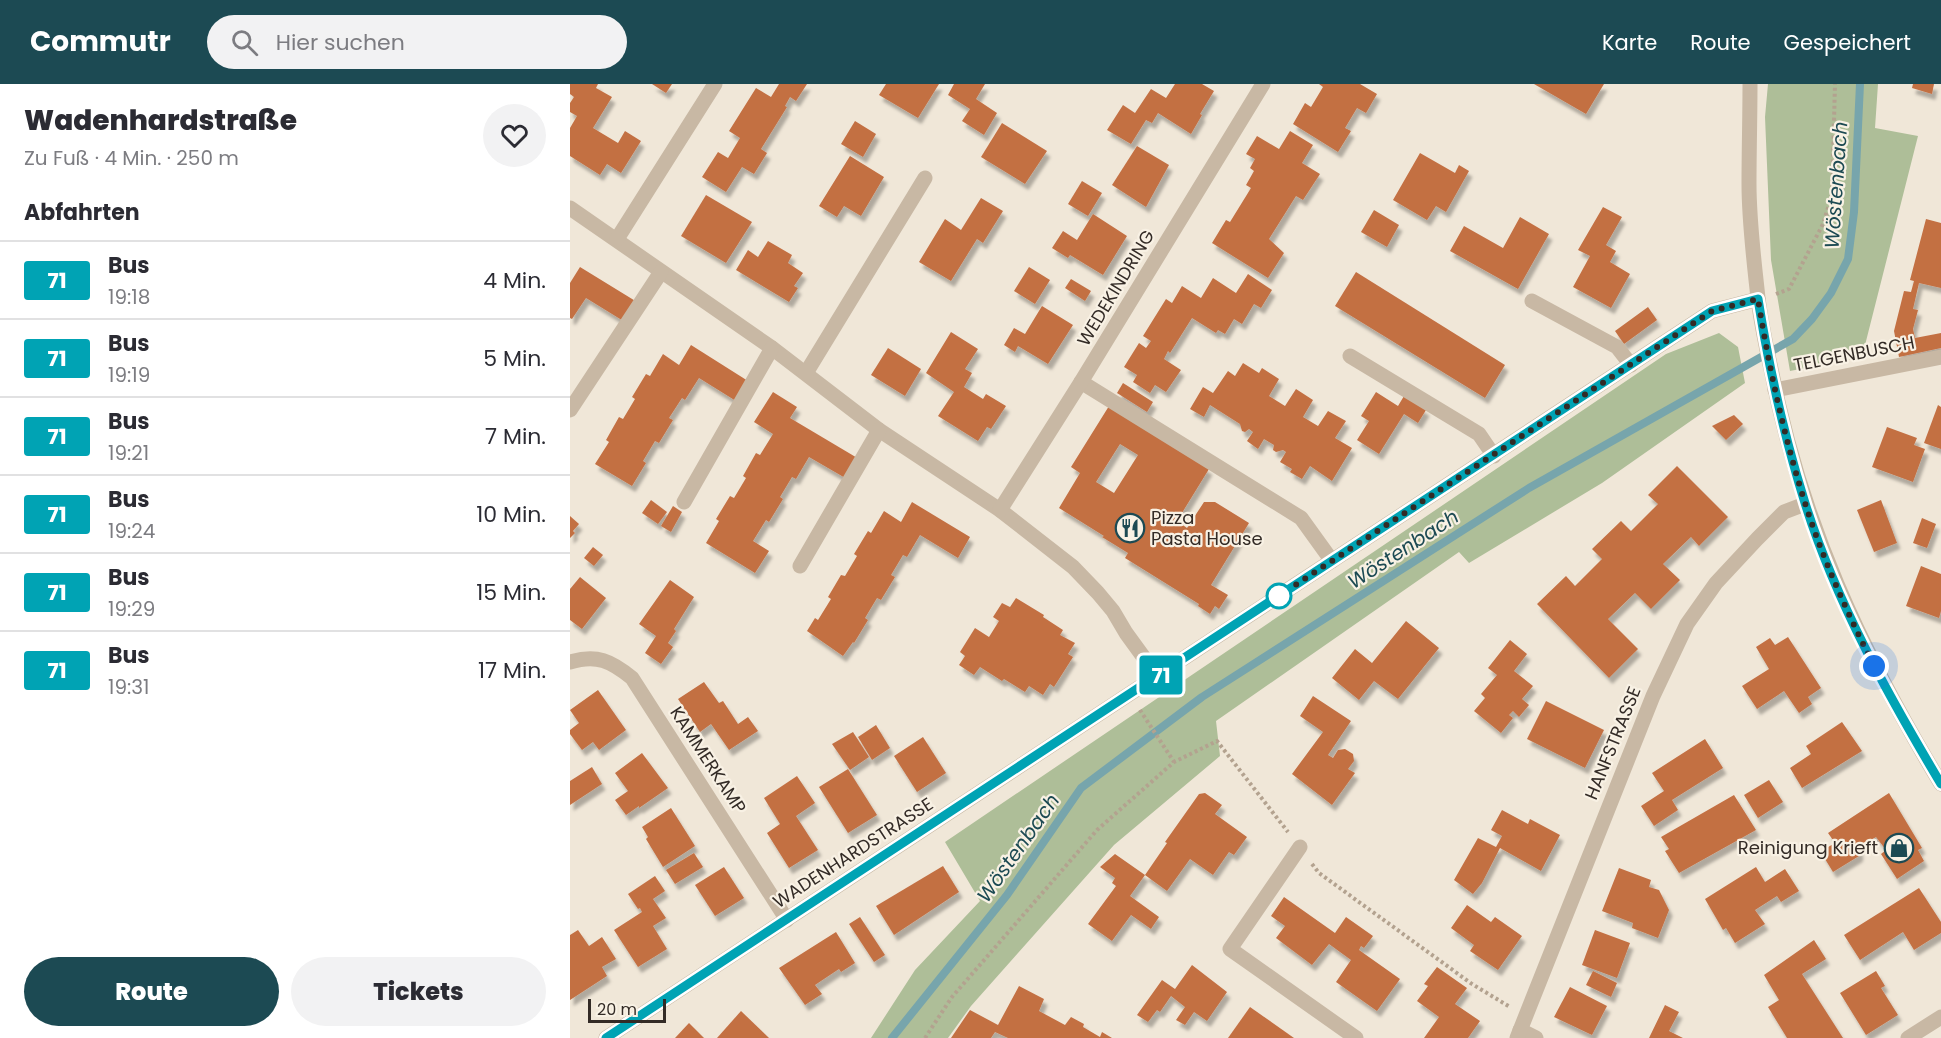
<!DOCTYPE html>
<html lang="de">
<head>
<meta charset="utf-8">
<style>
	:root { --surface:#fff; --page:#f2f2f3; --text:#2b2b33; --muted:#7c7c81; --line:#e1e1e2; --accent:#1c4a53 }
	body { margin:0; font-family:Poppins,sans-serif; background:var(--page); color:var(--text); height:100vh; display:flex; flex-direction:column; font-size:22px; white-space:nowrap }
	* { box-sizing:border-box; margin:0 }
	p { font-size:20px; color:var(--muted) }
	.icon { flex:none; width:33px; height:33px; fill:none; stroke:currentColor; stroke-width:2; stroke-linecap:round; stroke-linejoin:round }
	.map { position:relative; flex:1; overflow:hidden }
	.side { display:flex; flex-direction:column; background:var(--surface); width:570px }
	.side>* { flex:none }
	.badge { padding:0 12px; border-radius:4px; font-size:21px; line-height:39px }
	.scale { position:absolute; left:18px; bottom:15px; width:78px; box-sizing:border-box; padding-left:6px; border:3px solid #332b26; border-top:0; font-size:16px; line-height:21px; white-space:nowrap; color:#332b26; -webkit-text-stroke:4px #f8f1e4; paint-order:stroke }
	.you { position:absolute; width:30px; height:30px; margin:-15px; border:4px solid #fff; border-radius:50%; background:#1a73e8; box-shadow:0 0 0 9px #1a73e833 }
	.map>.badge { position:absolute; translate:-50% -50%; box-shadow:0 0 0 3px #fff }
	h2 { padding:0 24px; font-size:22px; line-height:54px }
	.round { display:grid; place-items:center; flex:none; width:63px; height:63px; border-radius:32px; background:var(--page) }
	.headline { display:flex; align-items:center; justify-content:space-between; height:102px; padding:0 24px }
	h1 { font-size:28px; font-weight:800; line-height:45px }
	.cta { display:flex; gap:12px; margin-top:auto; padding:12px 24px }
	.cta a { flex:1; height:69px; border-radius:36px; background:var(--accent); color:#fff; font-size:24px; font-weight:800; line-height:69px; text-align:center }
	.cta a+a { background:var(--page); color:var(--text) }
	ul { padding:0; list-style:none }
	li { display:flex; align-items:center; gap:18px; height:78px; padding:0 24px; border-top:2px solid var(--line) }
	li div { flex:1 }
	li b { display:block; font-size:22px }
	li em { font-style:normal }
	li .badge { min-width:66px; font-weight:700; text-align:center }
	header { display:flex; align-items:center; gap:36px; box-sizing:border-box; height:84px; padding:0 30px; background:var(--accent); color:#fff }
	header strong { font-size:28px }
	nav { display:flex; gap:33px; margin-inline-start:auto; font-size:21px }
	.search { width:420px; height:54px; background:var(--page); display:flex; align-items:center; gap:15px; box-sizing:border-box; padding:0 21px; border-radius:33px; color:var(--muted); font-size:22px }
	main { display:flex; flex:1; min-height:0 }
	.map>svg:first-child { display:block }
	.green { fill:#aebe98 }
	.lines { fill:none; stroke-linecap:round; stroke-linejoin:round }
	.stream { stroke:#77a5ac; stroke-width:8 }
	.building { fill:#c36f43; fill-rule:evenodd; filter:url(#shadow) }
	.path { stroke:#b3a28f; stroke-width:4; stroke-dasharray:3 3; stroke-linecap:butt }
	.minor { stroke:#c8b8a4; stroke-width:15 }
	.line-casing { stroke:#fff; stroke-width:14 }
	.line { stroke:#00a3b4; stroke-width:9 }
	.walk { stroke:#332b26; stroke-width:6; stroke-dasharray:0 10.8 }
	.stop-dot { fill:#fff; stroke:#00a3b4; stroke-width:3 }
	.labels { text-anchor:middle; stroke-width:4.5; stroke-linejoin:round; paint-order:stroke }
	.street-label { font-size:18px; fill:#332b26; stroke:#f8f1e4 }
	.poi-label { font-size:18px; fill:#332b26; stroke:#f8f1e4; text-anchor:start }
	.water-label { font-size:20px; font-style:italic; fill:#1c4a53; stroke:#f8f1e4 }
</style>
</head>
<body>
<header>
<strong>Commutr</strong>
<div class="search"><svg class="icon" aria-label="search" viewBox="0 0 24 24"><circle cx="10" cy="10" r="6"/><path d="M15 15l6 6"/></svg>Hier suchen</div>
<nav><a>Karte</a><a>Route</a><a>Gespeichert</a></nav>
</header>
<main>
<section class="side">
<div class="headline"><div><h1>Wadenhardstraße</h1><p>Zu Fuß · 4 Min. · 250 m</p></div><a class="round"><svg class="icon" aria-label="heart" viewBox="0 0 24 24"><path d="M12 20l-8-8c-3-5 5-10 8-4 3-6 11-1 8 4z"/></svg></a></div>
<h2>Abfahrten</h2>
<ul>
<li><span class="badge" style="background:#00a3b4;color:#fff">71</span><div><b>Bus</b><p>19:18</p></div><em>4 Min.</em></li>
<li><span class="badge" style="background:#00a3b4;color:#fff">71</span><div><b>Bus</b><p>19:19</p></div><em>5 Min.</em></li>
<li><span class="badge" style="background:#00a3b4;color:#fff">71</span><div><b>Bus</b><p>19:21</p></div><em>7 Min.</em></li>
<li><span class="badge" style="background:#00a3b4;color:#fff">71</span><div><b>Bus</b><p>19:24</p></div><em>10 Min.</em></li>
<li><span class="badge" style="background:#00a3b4;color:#fff">71</span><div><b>Bus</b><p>19:29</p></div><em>15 Min.</em></li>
<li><span class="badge" style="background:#00a3b4;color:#fff">71</span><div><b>Bus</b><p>19:31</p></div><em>17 Min.</em></li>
</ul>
<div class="cta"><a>Route</a><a>Tickets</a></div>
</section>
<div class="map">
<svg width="1371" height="954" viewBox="0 0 1371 954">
	<defs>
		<filter id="shadow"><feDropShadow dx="3.5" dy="6" stdDeviation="1.5" flood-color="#0004"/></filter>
	</defs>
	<rect width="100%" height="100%" fill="#f0e7d8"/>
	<g class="green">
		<path d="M1198,0h110l-3,44 43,8 -56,221 -72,14 -19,-111 -6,-143z"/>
		<path d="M1149,249l19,14 7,36 -143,100 -133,80 -10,-11 -243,169 4,35 -106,89 -143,161 -23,32h-77l44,-68 65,-69 -35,-59 721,-488z"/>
	</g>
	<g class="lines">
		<path class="stream" d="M322,954l115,-143 74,-107 121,-91 327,-209 264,-149 19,-20 19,-26 17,-34 6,-47 6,-128"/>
	</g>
	<g class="building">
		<path d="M0,0h28l-2,4 16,9 -19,31 25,15 7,-12 16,10 -20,32 -14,-9 -7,11 -30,-19v-28l7,-12 -7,-4v-9l4,-6 -4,-3z"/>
		<path d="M82,0h20l-6,9z"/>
		<path d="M209,0h28l-11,17 -6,-4 -5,9 2,1 -26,42 6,4 -13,21 -12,-7 -16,25 -24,-15 16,-25 10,6 12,-20 -11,-7 27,-43 15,9z"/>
		<path d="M316,0h53l-21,34 -39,-23z"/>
		<path d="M384,0h31l-9,15 21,14 -13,22 -22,-14 8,-12 -22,-14z"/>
		<path d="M605,0h27l12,7 -14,23 2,1 -11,19 -33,-21 -6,10 -6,-3 -15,24 -24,-14 16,-25 12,8 16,-24 15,9z"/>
		<path d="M749,0h41l17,10 -11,19 -9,-5 -12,20 6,3 -13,21 -45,-28 12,-21 6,4 12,-20z"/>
		<path d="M964,0h70l-18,30z"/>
		<path d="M1343,0h21l-2,10 -20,-6z"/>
		<path d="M285,37l21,13 -13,23 -22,-13z"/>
		<path d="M432,39l45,28 -22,33 -44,-27z"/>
		<path d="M720,47l23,14 -11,18 18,11 -17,26 -7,-4 -27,43 15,14 -16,25 -56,-35 14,-23 4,2 21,-34 -5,-3 8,-14 -4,-3 5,-9 -9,-5 11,-18 22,13z"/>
		<path d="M567,62l32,19 -23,42 -34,-22z"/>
		<path d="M850,69l35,20 4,-8 10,6 -23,41 -10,-6 -9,14 -34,-20z"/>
		<path d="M280,72l34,21 -23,39 -17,-10 -7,11 -18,-11z"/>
		<path d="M512,97l20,12 -14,23 -20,-12z"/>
		<path d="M136,111l46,27 -26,41 -45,-27z"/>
		<path d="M411,114l22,13 -20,32 -6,-4 -26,42 -32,-19 26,-43 16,11z"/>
		<path d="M1033,123l19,10 -16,28 10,6 -6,11 20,12 -19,34 -38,-21 17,-31 -12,-6z"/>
		<path d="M804,126l25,15 -12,22 -26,-15z"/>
		<path d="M523,130l34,22 -24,39 -33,-20 -2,3 -16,-10 11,-17 14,9z"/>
		<path d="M950,133l29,17 -31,55 -68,-38 14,-25 39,22z"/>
		<path d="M1356,135l15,4v65l-22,-5 -6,26 5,1 -5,19 2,9 26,-5v15l-42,9 -5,-26 10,-40 7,1 3,-11 -4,-1z"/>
		<path d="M198,157l24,14 -4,8 15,10 -9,13 4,2 -9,14 -53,-32 12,-20 10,7z"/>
		<path d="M10,183l57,35 -12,20 -39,-24 -14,21 -2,-1v-35z"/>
		<path d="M459,183l21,13 -15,24 -21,-13z"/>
		<path d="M786,188l149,93 -20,33 -150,-92z"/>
		<path d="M678,190l24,16 -11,18 -7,-4 -12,20 -8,-5 -9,15 -7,-4 -2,3 -24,-15 -22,35 -2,-2 -4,8 17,11 -15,22 -11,-7 -5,8 -17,-11 4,-7 -13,-8 15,-24 7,5 5,-7 -8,-5 23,-37 6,4 10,-17 19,12 12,-20 23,15z"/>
		<path d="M501,195l20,12 -6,10 -20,-13z"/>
		<path d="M472,222l31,19 -25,39 -30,-18 -3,6 -11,-7 10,-17 11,6z"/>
		<path d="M1078,223l9,13 -33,24 -9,-13z"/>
		<path d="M381,248l27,17 -13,20 7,4 -8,14 19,12 3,-5 20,12 -15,23 -4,-2 -9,14 -40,-25 16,-24 -28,-19z"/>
		<path d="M121,261l57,36 -12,20 -37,-23 -14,22 -3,-2 -13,20 4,2 -14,23 -4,-2 -12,20 3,2 -14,23 -37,-22 14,-22 -3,-2 13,-23 4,2 12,-20 -3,-2 14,-23 4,2 13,-22 16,11z"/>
		<path d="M318,264l33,21 -16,27 -34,-21z"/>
		<path d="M673,279l16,10 3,-5 17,11 -10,17 16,10 11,-17 17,11 -10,17 15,9 10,-15 18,10 -11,17 17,10 -20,33 -22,-15 -8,13 -12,-7 2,-3 -12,-7 6,-10 -3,-2 -7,2 -3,-2 1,-5 -10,-6 -6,10 -11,-8 6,-9 -4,-3 -4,3 -3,-1 -2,-7 -30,-19 -6,12 -14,-8 13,-22 10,6 15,-22 7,5z"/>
		<path d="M553,299l30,19 -6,10 -30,-19z"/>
		<path d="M203,308l24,15 -7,11 69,41 -12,20 -38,-22 -13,22 -4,-2 -12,20 3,2 -14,23 -3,-2 -13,21 16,10 -14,22 -49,-30 13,-22 -3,-2 14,-23 4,2 12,-20 -3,-2 13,-23 4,2 13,-21 -19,-12z"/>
		<path d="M806,308l22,14 6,-10 22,14 -8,13 -14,-9 -25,40 -22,-14 12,-19 -8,-5z"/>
		<path d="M1368,321l3,2v42l-17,-6z"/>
		<path d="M539,322l100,63 -32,52 10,7 17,-26h11l34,21 -38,62 17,10 -9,14 -4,-3 -5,8 -12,-8 1,-2 -74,-46 3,-5 -26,-16 2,-1 -45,-28 21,-35 -9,-6zM550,360l18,11 -24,38 -18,-11z"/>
		<path d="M1164,331l9,9 -17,16 -14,-14z"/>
		<path d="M1317,343l30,11 -3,7 11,4 -12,33 -41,-15z"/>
		<path d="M1107,382l51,51 -29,29 -8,-9 -28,27 17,16 -29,29 -16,-16 -27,26 30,30 -29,29 -72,-74 29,-28 9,10 27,-27 -10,-10 29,-28 10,10 27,-27 -10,-9z"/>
		<path d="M81,416l16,12 -9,12 -16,-11z"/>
		<path d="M1311,416l16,43 -23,9 -17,-42z"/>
		<path d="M342,418l58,35 -12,21 -38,-23 -13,22 -4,-2 -12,20 4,2 -14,23 -4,-2 -12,20 3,2 -14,23 -1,-1 -10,14 -36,-25 8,-13 3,2 13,-21 -3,-2 13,-22 4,1 12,-20 -3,-2 14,-23 3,2 13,-22 17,11z"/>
		<path d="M103,422l9,6 -11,20 -10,-6z"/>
		<path d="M0,432l9,8 -6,7 2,2 -5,5z"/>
		<path d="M1352,434l14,6 -9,24 -14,-5z"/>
		<path d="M23,463l10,8 -9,11 -10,-8z"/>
		<path d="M1351,482l20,8v37l-2,7 -33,-12z"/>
		<path d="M10,493l26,21 -24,31 -12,-9v-31z"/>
		<path d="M100,496l24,17 -20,32 2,2 -8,12 5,4 -12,17 -16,-11 11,-17 -17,-12z"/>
		<path d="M446,514l28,17 -1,2 20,13 -3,5 15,8 -7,11 5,3 -19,30 -4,-3 -7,11 -14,-9 -4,6 -21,-13 -2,2 -22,-14 -6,8 -15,-10 6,-9 -5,-4 15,-24 14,9 10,-16 -6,-4 9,-14 8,4z"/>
		<path d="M836,537l33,27 -41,51 -24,-18 -15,19 -27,-22 23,-29 17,14z"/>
		<path d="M1218,553l33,51 -13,9 4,7 -13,9 -15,-22 -27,18 -15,-23 27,-17 -13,-22 14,-9 5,7z"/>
		<path d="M940,556l17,14 -13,17 19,15 -11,13 7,6 -10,12 -6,-6 -4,4 4,3 -12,15 -27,-22 11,-13 -4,-4 16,-19 -9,-7z"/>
		<path d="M134,598l15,21 4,-2 15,23 10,-7 10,14 -29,19 -18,-26 -11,8 -22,-33z"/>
		<path d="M28,606l28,40 -27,20 -6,-8 -11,8 -12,-16v-4l9,-7 -9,-13z"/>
		<path d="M743,612l38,25 -23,34 5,3 5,-8 7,-1 8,5 1,7 -6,8 7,4 -23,32 -40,-31 31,-42 -23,-16z"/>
		<path d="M976,617l58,29 -19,38 -58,-29z"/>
		<path d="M1272,638l20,29 -60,37 -12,-20 21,-14 -5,-8z"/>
		<path d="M306,641l14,23 -18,12 -14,-23z"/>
		<path d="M283,648l16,25 -19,13 -18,-26z"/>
		<path d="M353,653l23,36 -29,19 -23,-36z"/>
		<path d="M1135,655l18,29 -51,32 6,10 -24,16 -13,-20 23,-15 -12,-18z"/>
		<path d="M72,669l26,35 -29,20v-2l-13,9 -11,-15 13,-9 -13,-18z"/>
		<path d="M22,683l10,17 -32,21v-24z"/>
		<path d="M278,685l29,46 -29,18 -29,-46z"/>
		<path d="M227,692l18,27 -19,13 22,34 -29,18 -22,-35 13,-9 -16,-26z"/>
		<path d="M1199,696l14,22 -25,16 -14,-23z"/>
		<path d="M635,709l17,12 -7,9 32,23 -13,18 -5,-3 -16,23 -23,-16 -23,32 -22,-16 22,-32 -2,-1 34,-48z"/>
		<path d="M1319,709l33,55 -4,2 6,11 -27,18 -16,-25 5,-4 -10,-13 -18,11 2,4 -1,4 -26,16 -11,-18 1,-4 12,-7 -7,-10z"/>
		<path d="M1164,711l22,35 -77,43 -14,-22 4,-2 -8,-12z"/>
		<path d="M101,724l24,38 -32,21 -17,-28 2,-2 -6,-10z"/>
		<path d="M932,726l26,14 2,-5 30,16 -19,36 -41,-23 -18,35 -9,11 -19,-14 24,-42 18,9 6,-11 -11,-6z"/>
		<path d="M124,769l9,14 -28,17 -9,-14z"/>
		<path d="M545,770l30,21 -15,21 29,21 -8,12 -20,-14 -19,26 -24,-17 28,-38 -4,-3 3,-5 -15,-11z"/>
		<path d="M373,782l16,26 -65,43 -18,-29z"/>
		<path d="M154,783l20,31 -29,18 -20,-31z"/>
		<path d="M1186,783l9,15 20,-13 14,22 -18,11 -4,-6 -22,14 10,14 -30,19 -9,-15 -3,2 -18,-31z"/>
		<path d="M1049,784l32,12 -2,7 10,3 10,20 -11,28 -26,-10 1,-5 -31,-12z"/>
		<path d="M85,792l10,15 -12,8 13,19 -13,8 14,23 -29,18 -24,-37 28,-18 -2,-4 -2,1 -10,-15z"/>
		<path d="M1349,804l22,34v11l-27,17 -11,-18 -43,28 -16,-25z"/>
		<path d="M714,813l51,36 11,-16 27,19 -9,12 -3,-2 -2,4 41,29 -23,32 -41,-29 15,-22 -22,-16 -17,21 -36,-27 9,-12 -14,-10z"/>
		<path d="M897,821l24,17 4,-5 27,19 -24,34 -28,-19 4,-6 -23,-17z"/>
		<path d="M290,833l25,38 -11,7 -25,-38z"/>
		<path d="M8,846l11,16 13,-9 14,22 -14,8 5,9 -37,24v-65z"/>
		<path d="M1025,846l35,13 -13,35 -35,-13z"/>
		<path d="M266,848l19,31 -14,9 -2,-3 -24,16 7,9 -17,11 -26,-37z"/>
		<path d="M1244,856l12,19 -24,15 41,64h-56l-19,-31 11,-7 -15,-25z"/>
		<path d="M622,881l35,27 -20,29 -13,-9 -9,13 -9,-5 9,-13 -14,-11 -11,16 -3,-2 -9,12 -11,-7 25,-35 13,9z"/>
		<path d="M867,883l30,21 -12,16 25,17 -12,17h-44l15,-21 -22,-16 11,-15 -4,-2z"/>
		<path d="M1023,887l24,12 -6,14 -25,-12z"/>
		<path d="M1306,887l9,15 -4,2 17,27 -32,20 -26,-42z"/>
		<path d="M449,902l25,13 -5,12 26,14 6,-8 13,7 -1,3 17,10 2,-5 10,6h-104l-13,-6 -4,6h-40l19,-28 28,15z"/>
		<path d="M1000,903l37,19 -15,29 -38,-18z"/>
		<path d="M1095,921l14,7 -10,19 14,7h-34z"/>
		<path d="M680,923l44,31h-66z"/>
		<path d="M171,927l28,27h-52z"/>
		<path d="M119,939l15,15h-29z"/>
	</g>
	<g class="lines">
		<g class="path">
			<path d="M1206,210l13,-5 34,-65 9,-29 3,-111"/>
			<path d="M570,626l34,52"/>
			<path d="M742,780l7,9 153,111 38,23"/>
			<path d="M355,954l27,-41 145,-167 77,-68 43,-21 71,91"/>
		</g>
		<g class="minor">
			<path d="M1180,0c0,33 -1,67 -1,100 0,38 5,77 9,114 3,24 8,48 13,71 30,154 90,282 170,415"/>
			<path d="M0,124l202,140 107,82 121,80 73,57 25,26 15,18 13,22 32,44"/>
			<path d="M47,155l98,-155"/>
			<path d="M962,217l85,46 14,18"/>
			<path d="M780,272l129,78 15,22"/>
			<path d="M236,289l119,-195"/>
			<path d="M511,298l220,136 31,43"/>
			<path d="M1205,306l166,-33"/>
			<path d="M0,326l91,-138"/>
			<path d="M114,418l88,-154"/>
			<path d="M430,426l81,-128 182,-298"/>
			<path d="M230,482l79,-136"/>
			<path d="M0,578c27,-8 41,-1 62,16l155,242"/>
			<path d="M730,763l-70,102 126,89"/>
			<path d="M950,946l16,8"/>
			<path d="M36,954l1106,-727 46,-12"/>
			<path d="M947,954l136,-342 34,-72 29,-41 41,-44 27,-27 21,-8"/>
			<path d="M1338,954l33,-21"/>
		</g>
	</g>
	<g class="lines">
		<g class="line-casing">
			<path id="line" d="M36,954l1106,-727 46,-12c11,69 26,137 47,204 31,99 83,192 136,281"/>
		</g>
		<use href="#line" class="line"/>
		<path class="walk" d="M709,512l-5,3 438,-288 46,-12c11,69 26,137 47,204 18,57 43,111 69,163"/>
	</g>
	<defs>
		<g id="restaurant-ring" transform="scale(1.5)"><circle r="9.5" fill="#f8f1e4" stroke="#1c4a53" stroke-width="1.5"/><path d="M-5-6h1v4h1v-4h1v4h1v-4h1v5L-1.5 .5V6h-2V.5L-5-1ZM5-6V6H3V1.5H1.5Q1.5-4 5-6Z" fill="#1c4a53"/></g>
		<g id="shop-ring" transform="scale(1.5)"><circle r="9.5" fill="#f8f1e4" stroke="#1c4a53" stroke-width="1.5"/><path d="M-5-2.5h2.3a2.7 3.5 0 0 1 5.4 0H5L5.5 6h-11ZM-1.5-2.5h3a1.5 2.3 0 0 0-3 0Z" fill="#1c4a53"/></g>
	</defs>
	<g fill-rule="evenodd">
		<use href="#restaurant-ring" x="560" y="444"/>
		<use href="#shop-ring" x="1329" y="764"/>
	</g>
	<circle class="stop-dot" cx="709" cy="512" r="12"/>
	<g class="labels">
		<g class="street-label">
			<text transform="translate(546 204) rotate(-59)" y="6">WEDEKINDRING</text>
			<text transform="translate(1284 270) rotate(-11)" y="6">TELGENBUSCH</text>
			<text transform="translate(1043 659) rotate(-68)" y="6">HANFSTRASSE</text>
			<text transform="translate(138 676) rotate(57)" y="6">KAMMERKAMP</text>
			<text transform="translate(283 769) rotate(-33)" y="6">WADENHARDSTRASSE</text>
		</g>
		<g class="poi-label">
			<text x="581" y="440">Pizza<tspan x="581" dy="21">Pasta House</tspan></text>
			<text x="1308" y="770" text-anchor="end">Reinigung Krieft</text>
		</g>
		<g class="water-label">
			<text transform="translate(1266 101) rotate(-86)" y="7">Wöstenbach</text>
			<text transform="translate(833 465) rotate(-33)" y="7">Wöstenbach</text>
			<text transform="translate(448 764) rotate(-55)" y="7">Wöstenbach</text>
		</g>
	</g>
</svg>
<div class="scale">20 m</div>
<div class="you" style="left:1304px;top:582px"></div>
<b class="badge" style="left:591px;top:591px;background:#00a3b4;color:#fff">71</b>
</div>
</main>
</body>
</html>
